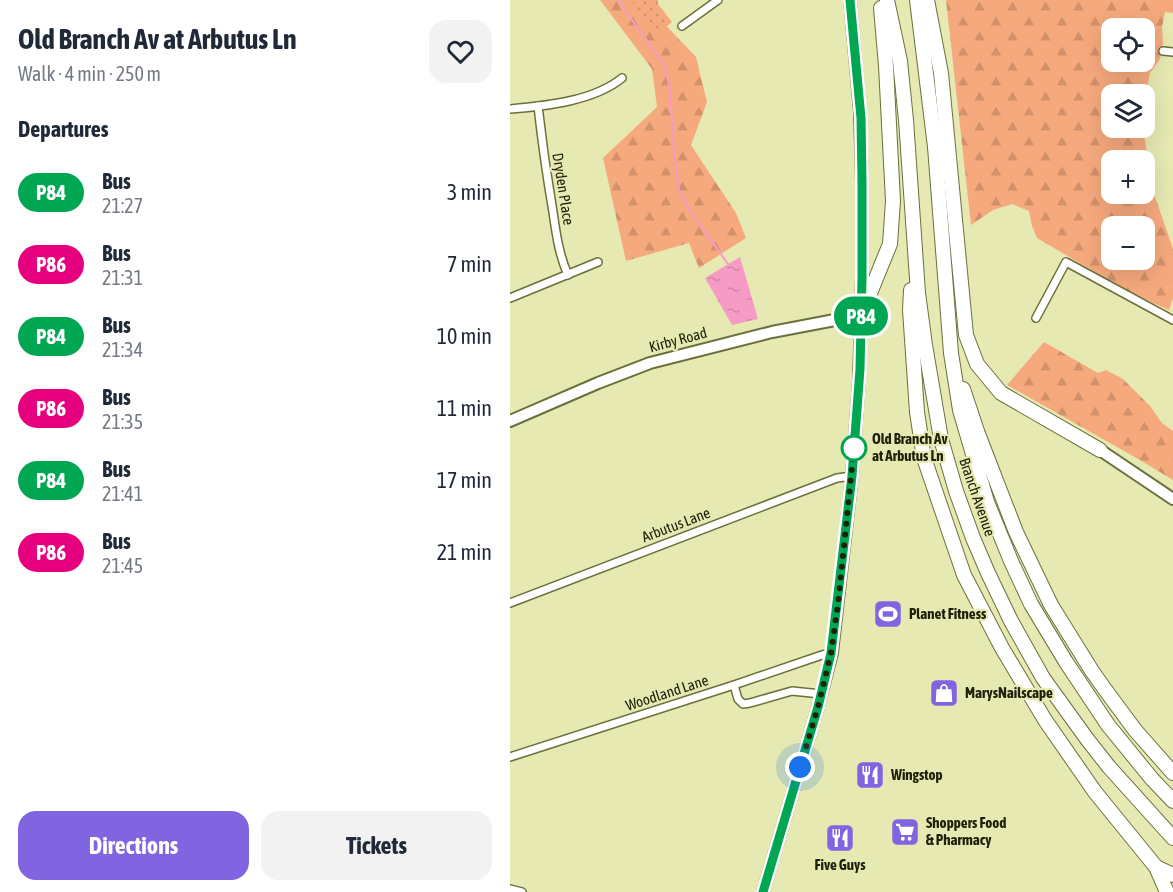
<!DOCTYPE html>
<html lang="en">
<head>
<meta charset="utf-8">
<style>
	:root { --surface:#fff; --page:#f2f2f3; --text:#1f2937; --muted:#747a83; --accent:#8164df }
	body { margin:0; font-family:"Asap Condensed",sans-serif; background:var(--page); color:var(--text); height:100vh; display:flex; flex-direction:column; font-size:22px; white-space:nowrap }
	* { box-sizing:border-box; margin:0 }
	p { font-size:20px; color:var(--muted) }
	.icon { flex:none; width:33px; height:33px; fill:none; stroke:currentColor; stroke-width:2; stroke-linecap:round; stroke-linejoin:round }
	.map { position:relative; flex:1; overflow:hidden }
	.side { display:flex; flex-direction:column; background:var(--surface); width:510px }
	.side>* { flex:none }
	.badge { padding:0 12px; border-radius:20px; font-size:21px; line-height:39px }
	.fabs { position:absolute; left:591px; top:18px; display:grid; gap:12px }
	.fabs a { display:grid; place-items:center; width:54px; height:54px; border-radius:12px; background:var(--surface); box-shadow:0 6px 24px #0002; font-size:30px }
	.you { position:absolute; width:30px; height:30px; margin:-15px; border:4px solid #fff; border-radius:50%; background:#1a73e8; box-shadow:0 0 0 9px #1a73e833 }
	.map>.badge { position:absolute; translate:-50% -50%; box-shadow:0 0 0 3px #fff }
	h2 { padding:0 18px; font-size:22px; line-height:54px }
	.round { display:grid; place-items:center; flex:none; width:63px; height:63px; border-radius:18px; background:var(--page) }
	.headline { display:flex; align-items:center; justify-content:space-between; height:102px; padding:0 18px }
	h1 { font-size:28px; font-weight:700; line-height:45px }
	.primary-button { display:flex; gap:12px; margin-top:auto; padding:12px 18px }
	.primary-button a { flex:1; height:69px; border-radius:18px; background:var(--accent); color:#fff; font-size:24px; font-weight:700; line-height:69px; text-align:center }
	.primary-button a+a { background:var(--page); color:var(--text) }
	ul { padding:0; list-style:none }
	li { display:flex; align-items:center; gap:18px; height:72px; padding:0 18px }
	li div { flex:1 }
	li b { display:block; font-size:22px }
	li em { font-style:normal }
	li .badge { min-width:66px; font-weight:700; text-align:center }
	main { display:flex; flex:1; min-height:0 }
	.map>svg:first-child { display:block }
	.forest { fill:url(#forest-firs); fill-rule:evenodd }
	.park { fill:url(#park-dots) }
	.water { fill:url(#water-ripples) }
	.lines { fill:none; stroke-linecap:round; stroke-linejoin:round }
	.stream { stroke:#f59bc5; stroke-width:2 }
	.street-casing { stroke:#6d6f3b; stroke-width:10 }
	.secondary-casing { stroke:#6d6f3b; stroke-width:14 }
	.highway-casing { stroke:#6d6f3b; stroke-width:16 }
	.street { stroke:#fff; stroke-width:7 }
	.secondary { stroke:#fff; stroke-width:10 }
	.highway { stroke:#fff; stroke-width:14 }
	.line-casing { stroke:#fff; stroke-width:14 }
	.line { stroke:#00a651; stroke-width:9 }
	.walk { stroke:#20200b; stroke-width:6; stroke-dasharray:0 10.8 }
	.stop-dot { fill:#fff; stroke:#00a651; stroke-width:3 }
	.labels { text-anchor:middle; stroke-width:4.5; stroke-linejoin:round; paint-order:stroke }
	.street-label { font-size:15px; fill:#20200b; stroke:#e6e9b1 }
	.stop-label { font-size:15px; font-weight:bold; fill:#20200b; stroke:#e6e9b1; text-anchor:start }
	.poi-label { font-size:15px; font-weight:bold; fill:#20200b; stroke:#e6e9b1; text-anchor:start }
</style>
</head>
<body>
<main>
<section class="side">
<div class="headline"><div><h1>Old Branch Av at Arbutus Ln</h1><p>Walk · 4 min · 250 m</p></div><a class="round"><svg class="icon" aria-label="heart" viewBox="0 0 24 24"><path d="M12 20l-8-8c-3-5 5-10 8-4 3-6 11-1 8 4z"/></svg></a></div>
<h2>Departures</h2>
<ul>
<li><span class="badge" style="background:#00a651;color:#fff">P84</span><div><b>Bus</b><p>21:27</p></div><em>3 min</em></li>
<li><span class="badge" style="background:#e6007e;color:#fff">P86</span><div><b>Bus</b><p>21:31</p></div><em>7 min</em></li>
<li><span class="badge" style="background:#00a651;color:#fff">P84</span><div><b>Bus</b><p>21:34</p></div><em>10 min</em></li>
<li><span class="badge" style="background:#e6007e;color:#fff">P86</span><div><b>Bus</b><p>21:35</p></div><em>11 min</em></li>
<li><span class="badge" style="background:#00a651;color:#fff">P84</span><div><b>Bus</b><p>21:41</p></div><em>17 min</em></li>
<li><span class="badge" style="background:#e6007e;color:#fff">P86</span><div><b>Bus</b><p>21:45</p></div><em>21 min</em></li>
</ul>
<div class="primary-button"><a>Directions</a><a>Tickets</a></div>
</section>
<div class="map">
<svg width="663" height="892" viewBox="0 0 663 892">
	<defs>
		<pattern id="forest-firs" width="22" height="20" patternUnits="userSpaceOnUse" patternTransform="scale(1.5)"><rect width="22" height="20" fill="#f6a97d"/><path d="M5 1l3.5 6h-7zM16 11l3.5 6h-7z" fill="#d3916b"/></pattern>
		<pattern id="park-dots" width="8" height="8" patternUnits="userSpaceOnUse" patternTransform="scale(1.5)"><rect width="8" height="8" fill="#f6a97d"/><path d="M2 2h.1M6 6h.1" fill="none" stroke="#d3916b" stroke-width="1.8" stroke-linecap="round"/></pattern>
		<pattern id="water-ripples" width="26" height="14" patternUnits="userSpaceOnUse" patternTransform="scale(1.5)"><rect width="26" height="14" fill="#f59bc5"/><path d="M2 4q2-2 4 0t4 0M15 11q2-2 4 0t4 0" fill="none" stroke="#d285a8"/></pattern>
	</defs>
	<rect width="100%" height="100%" fill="#e6e9b1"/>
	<g class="forest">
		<path d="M90,0h53l1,13 42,44 11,45 -16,43 45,68 10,25 -47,30 -10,-25 -63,18 -23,-103 54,-51 -5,-38z"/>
		<path d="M436,0h227v13l-8,-1 -3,15 1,17 -3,15 -10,14 -5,25 -1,-4h-32v34h31l10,63 20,58v49l-4,12c-46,-20 -89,-47 -132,-72l-5,-12 -3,-15 -17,-7 -19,6 -22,15zM602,28h32v34h-32zM602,160h32v34h-32zM602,226h32v34h-32z"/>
		<path d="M534,342l54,31 8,-3 17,9 27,27 12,17 11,8v49l-33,-20 -133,-75z"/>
	</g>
	<path class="park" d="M121,0h27v4l14,18 -15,12z"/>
	<path class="water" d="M230,257l18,62 -26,6 -27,-47z"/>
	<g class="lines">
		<path class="stream" d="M109,0l4,7 42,59 5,24 4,62 5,38 11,21 38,53"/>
		<g class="street-casing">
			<g id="street">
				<path d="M172,26l36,-26"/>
				<path d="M653,51l10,1"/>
				<path d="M28,106c4,36 9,71 15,106 3,21 6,43 15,63"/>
				<path d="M0,109c36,-3 84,-8 112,-31"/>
				<path d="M0,298l88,-36"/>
				<path d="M526,318l30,-56 107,58"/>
				<path d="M0,603l327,-125 15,-2"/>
				<path d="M224,685l4,14 5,5 7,-1 42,-12 29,3"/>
				<path d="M0,757l224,-72 88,-30 10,-2"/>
				<path d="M0,889l12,3"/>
			</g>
		</g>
		<g class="secondary-casing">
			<g id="secondary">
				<path d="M0,421l88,-38 52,-20 122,-31 89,-17"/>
				<path d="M590,450l73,49"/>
				<path d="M253,892l55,-185 14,-54 20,-177 7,-95 3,-102v-98l-2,-69 -10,-112"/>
			</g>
		</g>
		<g class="highway-casing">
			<g id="highway">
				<path d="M377,0l13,61 6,59 12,173 7,52 16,94 15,52 17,47 15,35 23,48 32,57 44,61 22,28 64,71"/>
				<path d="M407,0l18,147 16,206 9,57 27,92 24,59 20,43 35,58 42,63 44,54 21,22"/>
				<path d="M417,0l14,73 25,262 11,29 24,29 99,57"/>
				<path d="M401,290l-1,20 7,102 7,46 40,117 38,73 43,72 50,72 61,75 11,25"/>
				<path d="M351,315l29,-71 3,-43 -7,-135 -5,-58"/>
				<path d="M453,389l15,45 38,98 35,73 41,66 12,17 31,42 38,43"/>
				<path d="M646,867l17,8"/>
			</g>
		</g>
		<use href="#street" class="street"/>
		<use href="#secondary" class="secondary"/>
		<use href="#highway" class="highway"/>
	</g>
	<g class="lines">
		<g class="line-casing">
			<path id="line" d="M253,892l55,-185 13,-54 21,-177 8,-107 2,-90v-98l-1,-63 -11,-118"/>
		</g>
		<use href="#line" class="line"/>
		<path class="walk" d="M290,767l18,-60 13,-54 7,-49 16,-156"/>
	</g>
	<defs>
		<g id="stadium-square" transform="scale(1.5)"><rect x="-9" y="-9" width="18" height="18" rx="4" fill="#8164df" stroke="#e6e9b1"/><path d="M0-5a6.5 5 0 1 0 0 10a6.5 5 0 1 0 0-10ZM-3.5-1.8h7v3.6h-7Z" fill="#fff"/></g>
		<g id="shop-square" transform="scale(1.5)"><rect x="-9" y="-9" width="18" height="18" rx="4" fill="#8164df" stroke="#e6e9b1"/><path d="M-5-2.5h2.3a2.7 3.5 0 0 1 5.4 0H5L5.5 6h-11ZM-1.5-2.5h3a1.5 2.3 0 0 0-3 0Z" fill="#fff"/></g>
		<g id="restaurant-square" transform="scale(1.5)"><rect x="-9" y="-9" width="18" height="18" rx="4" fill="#8164df" stroke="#e6e9b1"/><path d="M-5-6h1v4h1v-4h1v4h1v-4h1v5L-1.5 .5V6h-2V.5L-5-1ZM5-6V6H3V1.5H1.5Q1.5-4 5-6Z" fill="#fff"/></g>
		<g id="supermarket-square" transform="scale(1.5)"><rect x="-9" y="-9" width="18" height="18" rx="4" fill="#8164df" stroke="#e6e9b1"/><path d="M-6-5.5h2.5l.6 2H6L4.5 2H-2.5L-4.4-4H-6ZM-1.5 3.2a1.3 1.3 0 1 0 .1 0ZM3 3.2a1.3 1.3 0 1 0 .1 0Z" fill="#fff"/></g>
	</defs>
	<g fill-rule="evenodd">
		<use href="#stadium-square" x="378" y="614"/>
		<use href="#shop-square" x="434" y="693"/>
		<use href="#restaurant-square" x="360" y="775"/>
		<use href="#supermarket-square" x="395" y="832"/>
		<use href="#restaurant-square" x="330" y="838"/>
	</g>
	<circle class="stop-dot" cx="344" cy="448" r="12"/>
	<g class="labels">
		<g class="street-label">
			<text transform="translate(53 189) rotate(81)" y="5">Dryden Place</text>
			<text transform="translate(168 340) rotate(-15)" y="5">Kirby Road</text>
			<text transform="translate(467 497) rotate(71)" y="5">Branch Avenue</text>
			<text transform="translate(166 525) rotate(-21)" y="5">Arbutus Lane</text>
			<text transform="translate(157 693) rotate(-18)" y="5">Woodland Lane</text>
		</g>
		<g class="stop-label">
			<text x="362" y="444">Old Branch Av<tspan x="362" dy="17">at Arbutus Ln</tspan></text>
		</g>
		<g class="poi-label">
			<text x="399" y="619">Planet Fitness</text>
			<text x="455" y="698">MarysNailscape</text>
			<text x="381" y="780">Wingstop</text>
			<text x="416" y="828">Shoppers Food<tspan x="416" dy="17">&amp; Pharmacy</tspan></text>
			<text x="330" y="870" text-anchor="middle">Five Guys</text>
		</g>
	</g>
</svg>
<div class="fabs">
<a><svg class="icon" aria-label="locate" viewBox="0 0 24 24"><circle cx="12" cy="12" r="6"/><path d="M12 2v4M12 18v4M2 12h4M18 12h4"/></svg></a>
<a><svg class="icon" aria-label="layers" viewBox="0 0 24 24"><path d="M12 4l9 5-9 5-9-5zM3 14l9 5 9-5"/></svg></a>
<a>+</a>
<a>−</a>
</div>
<div class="you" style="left:290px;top:767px"></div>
<b class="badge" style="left:351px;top:316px;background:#00a651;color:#fff">P84</b>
</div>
</main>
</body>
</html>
